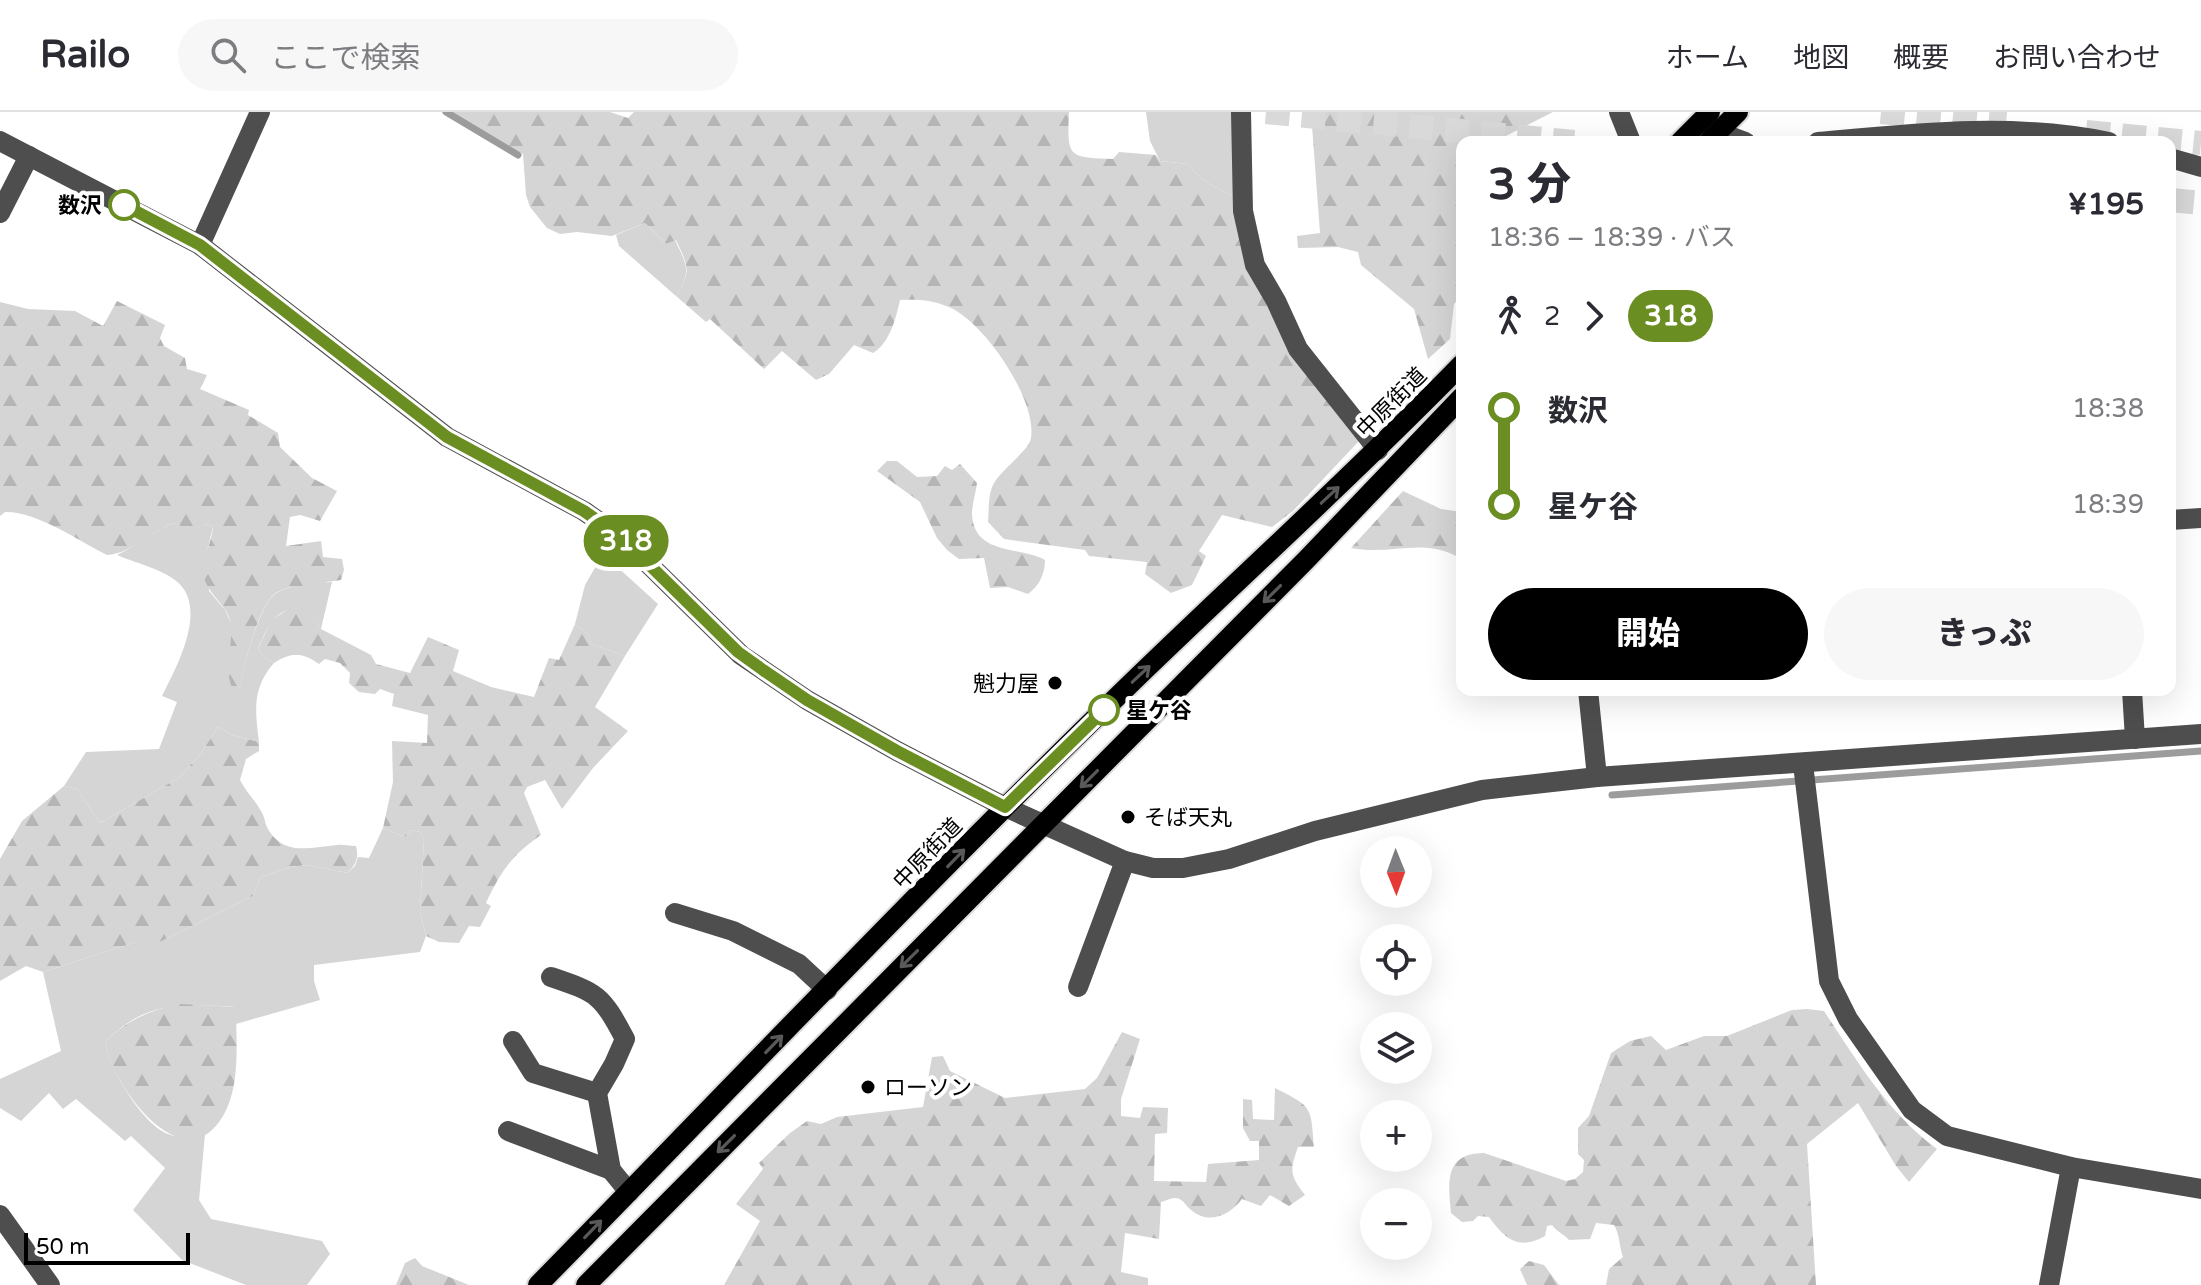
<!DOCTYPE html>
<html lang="ja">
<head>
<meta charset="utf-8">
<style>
	:root { --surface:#fff; --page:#f7f7f7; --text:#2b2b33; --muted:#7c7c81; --line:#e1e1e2; --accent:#000 }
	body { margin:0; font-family:"Varela Round","Noto Sans JP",sans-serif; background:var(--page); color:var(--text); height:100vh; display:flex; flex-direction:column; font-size:30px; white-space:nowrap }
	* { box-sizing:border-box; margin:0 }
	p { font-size:26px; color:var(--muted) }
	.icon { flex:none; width:44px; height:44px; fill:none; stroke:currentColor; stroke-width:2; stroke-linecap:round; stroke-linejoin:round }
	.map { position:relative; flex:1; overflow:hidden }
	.side { position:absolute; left:1456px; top:24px; width:720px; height:560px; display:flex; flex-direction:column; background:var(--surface); border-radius:16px; box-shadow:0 8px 32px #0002 }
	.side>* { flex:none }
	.badge { padding:0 16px; border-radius:26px; font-size:28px; line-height:52px }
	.needle { width:52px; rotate:179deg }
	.tools { position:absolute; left:1360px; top:724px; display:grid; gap:16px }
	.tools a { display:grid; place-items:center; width:72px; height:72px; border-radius:50%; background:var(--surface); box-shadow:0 8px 32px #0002; font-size:40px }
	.scale { position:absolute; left:24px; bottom:20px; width:166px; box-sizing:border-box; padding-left:8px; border:4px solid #000; border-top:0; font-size:22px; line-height:28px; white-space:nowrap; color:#000; -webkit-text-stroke:6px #fff; paint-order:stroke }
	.map>.badge { position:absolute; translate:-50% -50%; box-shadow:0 0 0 4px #fff }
	.legs { display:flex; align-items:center; gap:12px; height:88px; padding:0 32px; font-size:26px }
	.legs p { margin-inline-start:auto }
	.head { display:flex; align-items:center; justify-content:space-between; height:136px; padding:0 32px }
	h1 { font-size:44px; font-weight:800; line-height:60px }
	.action { display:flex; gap:16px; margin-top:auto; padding:16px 32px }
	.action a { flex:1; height:92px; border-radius:48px; background:var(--accent); color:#fff; font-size:32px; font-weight:800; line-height:92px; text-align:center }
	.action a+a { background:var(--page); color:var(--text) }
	ul { padding:0 32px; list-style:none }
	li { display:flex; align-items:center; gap:28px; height:96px; font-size:30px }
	li i { display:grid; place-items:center; width:12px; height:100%; margin:0 10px; background:currentColor }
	li i::after { content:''; width:20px; height:20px; margin:-10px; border:6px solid; border-radius:50%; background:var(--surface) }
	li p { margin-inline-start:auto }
	li:first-child i { background:linear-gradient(#0000 50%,currentColor 0) }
	li:last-child i { background:linear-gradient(currentColor 50%,#0000 0) }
	header { display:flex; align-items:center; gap:48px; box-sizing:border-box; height:112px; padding:0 40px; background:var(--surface); border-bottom:2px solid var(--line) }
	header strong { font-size:38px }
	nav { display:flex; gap:44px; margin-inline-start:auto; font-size:28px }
	.search { width:560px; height:72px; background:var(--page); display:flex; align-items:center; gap:20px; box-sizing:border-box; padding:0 28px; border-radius:44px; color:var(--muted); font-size:30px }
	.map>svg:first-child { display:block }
	.green { fill:#d5d5d5 }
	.forest { fill:url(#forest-firs) }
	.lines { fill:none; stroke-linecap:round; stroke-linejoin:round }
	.stream { stroke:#9c9c9c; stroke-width:7 }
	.highway-tunnel { stroke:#d9d9d9; stroke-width:24; stroke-dasharray:24 12; stroke-linecap:butt }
	.major-casing { stroke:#dbdbdb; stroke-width:24 }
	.minor { stroke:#4e4e4e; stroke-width:20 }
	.major { stroke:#000; stroke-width:20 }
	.oneway { stroke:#595959 }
	.line-1-casing { stroke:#fff; stroke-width:18 }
	.line-1 { stroke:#6b8e23; stroke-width:12 }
	.stop-1-dot { fill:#fff; stroke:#6b8e23; stroke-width:4 }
	.poi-dot { fill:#000; stroke:#fff; stroke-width:3 }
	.labels { text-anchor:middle; stroke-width:8; stroke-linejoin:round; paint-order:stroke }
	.stop-label { font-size:22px; font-weight:bold; fill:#000; stroke:#fff; text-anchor:end }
	.street-label { font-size:22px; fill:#000; stroke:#fff }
	.poi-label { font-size:22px; fill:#000; stroke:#fff; text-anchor:start }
</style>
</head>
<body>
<header>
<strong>Railo</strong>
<div class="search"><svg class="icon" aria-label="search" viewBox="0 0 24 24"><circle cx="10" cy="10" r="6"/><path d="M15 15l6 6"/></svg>ここで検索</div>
<nav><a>ホーム</a><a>地図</a><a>概要</a><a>お問い合わせ</a></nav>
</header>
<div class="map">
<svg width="2201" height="1173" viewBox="0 0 2201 1173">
	<defs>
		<pattern id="forest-firs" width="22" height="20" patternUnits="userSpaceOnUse" patternTransform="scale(2)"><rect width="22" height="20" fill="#d5d5d5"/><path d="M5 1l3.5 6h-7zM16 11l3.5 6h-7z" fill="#b5b5b5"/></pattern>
	</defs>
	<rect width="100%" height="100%" fill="#fff"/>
	<g class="green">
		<path d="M1146,0h91l-3,84c-19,-8 -33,-15 -46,-32l-28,-3 -10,-20z"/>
		<path d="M645,111l21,21 9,-4c12,26 17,31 1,56l-57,-50 -3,-11z"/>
		<path d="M175,411l14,7 17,-6 7,3 -6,24 2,40 16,19 6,13 8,68c3,-20 20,-87 37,-98 15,-9 39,-9 56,-11l-11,47 -16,-21c-29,-2 -36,17 -47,40l6,9 10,6c-22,25 -19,47 -15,79l-27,-7 -14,-8 -17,26 -21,24 -80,46 -23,-34 -13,-3 22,-34 73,-3 18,-47 -15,-6c15,-30 48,-90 13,-116 -14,-11 -42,-18 -58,-25 20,-9 37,-26 58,-32z"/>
		<path d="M603,442l55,50 -33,52 -34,-12 -2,-9 -14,-11 10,-39z"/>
		<path d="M383,716l22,9 7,-7 8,2 4,7 -4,73 6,24 -6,16 -106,13v16l6,19 -84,24v-17c-54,-3 -90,-7 -131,35 4,26 37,82 63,92 13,5 24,3 37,0l-6,66 12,19 111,22 8,13 -23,31h-61l-64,-25 -49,-50 32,-42 -34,-32 -6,5 -49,-42 -13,10 -14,-16 -28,28 -21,-13v-29l61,-28 -18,-79 93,-30h24l93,-46 8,-19 29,-10 17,-2 40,8 8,-7 3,-9 11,1z"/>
	</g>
	<g class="forest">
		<path d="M451,0h159l18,6 6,-6h435c-2,46 -1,45 44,47l6,-7 37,3 4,6 28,3c13,17 27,24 46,32l1,21 124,224 -66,70 -21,16 -50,-12 -23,36 7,5 -14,29 -21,8 -26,-19 2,-12 -58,-6 -4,-6 -81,-11 -16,-17c1,-12 0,-27 5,-37 7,-15 36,-34 38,-47 6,-39 -47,-116 -82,-131 -17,-7 -31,-8 -49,-7 -4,18 -10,43 -27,53l-19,-8 -25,29 -13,6 -34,-29 -18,18 -54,-50 -4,3 -30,-26c16,-25 12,-30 0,-56l-10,4 -21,-21 -33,13 -35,-4 -17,2 -13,-6 -17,-21 -4,-12 -3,-41 -58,-31z"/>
		<path d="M1311,0h242l-59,30h-32v153l-8,9 -4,35 -22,20 -14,-50 -53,-44 -3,-13 -20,-5 -40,1 -1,-12 23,-3z"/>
		<path d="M117,189l48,24 -5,13 4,8 21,12 2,11 20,6 -7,14 49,21 -1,5 30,18 2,14 32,31 25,13 -17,30 -20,-6 -10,2 -4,29 35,-5 2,16 19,2 2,11 -3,10 -14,2 -7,7c-13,-4 -30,-4 -43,3 -18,10 -35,79 -38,100l-4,1c-13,-19 -2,-46 -4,-68 -2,-21 -28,-32 -28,-55 0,-15 9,-28 10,-43l-7,-3 -17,7 -14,-8c-25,7 -41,30 -68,32 -28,-14 -71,-44 -102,-43l-5,4v-214l28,7 47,2 28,15z"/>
		<path d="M887,349h10l20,16 20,-1 8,-10 7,4 8,-6 17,19c-1,10 -5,20 -5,31 2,42 48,32 73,46 0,14 -6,26 -17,34l-20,-7 -18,1 -6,-30 -25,1 -12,-9 -10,-12 -17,-36 -43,-31z"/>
		<path d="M1403,379l38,18 21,3v47c-40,-23 -68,-3 -111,-11z"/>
		<path d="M291,495h14l16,22 50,26 5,9 34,9 18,-36 31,13 -6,21 38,16 43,10 15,-39 10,2 16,-36 14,11 2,9 34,12 -30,51 33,24 -35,37 -31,41 -17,-29 -18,7 -3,6 17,42c-29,20 -40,36 -55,68l5,3 -11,21 -11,-1 -10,17 -20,-1 -13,-6 -6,-24 4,-73 -4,-7 -8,-2 -7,7 -22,-9 10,-46 -1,-41 35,2 1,-28 -36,-9 2,-12 -14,-5 -5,5 -16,-2 -10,-9 1,-10 -10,-10 -15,-4 -6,5c-18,-12 -27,-12 -45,-1l-10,-6 -6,-9 14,-28z"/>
		<path d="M218,615l14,8 27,7v9l-13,8 -6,21c6,12 15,20 21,31 4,6 4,13 7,18 16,28 44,18 69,16 6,-1 13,1 19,1 3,13 0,19 -9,27l-40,-8 -17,2 -29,10 -8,19 -93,46h-24l-93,30 -17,-6 -26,15v-122l22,-38 42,-35 13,3 23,34 80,-46 21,-24z"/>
		<path d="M180,892l56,3c0,34 5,79 -13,109 -40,68 -112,-32 -118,-74 20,-21 47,-33 75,-38z"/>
		<path d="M1807,897l17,2c33,50 64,102 113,138l-28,33 -13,-16 -38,-63 -51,41 9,141h-210l3,-16 14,-12c-4,-11 -3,-22 -9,-32l-18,-2 -6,16 -21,1c-5,-6 -12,-8 -17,-15l-5,1 -2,10c-27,15 -40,3 -56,-19l-11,-1 -5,5 -11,1 -11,-9c-3,-30 -7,-60 33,-60l82,28 9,-2 8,-7 1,-12 -6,-6v-26l11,-12 22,-63 19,-12 21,-5 15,14 38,-14h23l65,-26z"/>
		<path d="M1122,920l18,7 -19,60v17l19,2 3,-11 25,1 -1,25 -12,1 -1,47 52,1 2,-18 51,-4v-19h-9l-7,-13v-29l9,1 1,19 21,1 1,-32c37,19 36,17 39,59h-16c-8,23 -9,28 7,48l-16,11 -19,-11 -9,11 -19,-7c-12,16 -34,27 -52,10 -5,-4 -7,-11 -15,-11 -5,0 -9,3 -14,4l-2,37 -34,-6 -4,39 27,6v7h-424l36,-64 -24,-17 27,-35 -4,-6 31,-30 17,-12 14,3 16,-7 86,-10 9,-50 11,-1 7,15 55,27 80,-9 12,-11z"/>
		<path d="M415,1146l7,8 47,19h-73l9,-22z"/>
		<path d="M1529,1149l15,4 15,20h-32l-7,-16z"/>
	</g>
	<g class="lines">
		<g class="stream">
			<path d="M446,0l72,43"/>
			<path d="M1612,683l589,-44"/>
		</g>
		<g class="highway-tunnel">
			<path d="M1266,0l308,30"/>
			<path d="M1881,0l125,12"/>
			<path d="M2086,20l115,11"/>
			<path d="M2170,88l31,3"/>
		</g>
		<g class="major-casing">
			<g id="major">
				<path d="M1680,30l30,-30"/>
				<path d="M1708,30l30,-30"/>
				<path d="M538,1173c194,-198 385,-400 584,-593 113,-110 230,-215 340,-328"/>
				<path d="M586,1173l720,-725 156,-163"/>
			</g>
		</g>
		<g class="minor">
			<path d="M1241,0l2,99 12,54 21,36 22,48 80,101"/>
			<path d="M1619,0l12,30"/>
			<path d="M1707,11l11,9 27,10"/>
			<path d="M0,29l200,104 247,192 137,74 37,26 120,118 66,45 90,51 108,56 120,54 28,7h30l46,-9 86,-28 167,-41 115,-13 604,-43"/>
			<path d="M1818,30c97,-9 195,-20 291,0"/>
			<path d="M2170,46l31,9"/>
			<path d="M0,101l29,-57"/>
			<path d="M200,133l60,-133"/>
			<path d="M2170,408l31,-2"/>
			<path d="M1588,578l9,87"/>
			<path d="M2132,578l3,49"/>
			<path d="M1803,652l26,217 19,38 64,91 35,26 124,31 130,22"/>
			<path d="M675,801l58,18 66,33 28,26"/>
			<path d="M551,865c47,16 50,17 74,62l-11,25 -17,29 14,77 18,22"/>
			<path d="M1078,875l47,-126"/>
			<path d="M513,929l20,32 64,20"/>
			<path d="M508,1019l103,39"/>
			<path d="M0,1103l50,70"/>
			<path d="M2049,1173l22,-118"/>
		</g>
		<use href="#major" class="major"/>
	</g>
	<defs><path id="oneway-shaft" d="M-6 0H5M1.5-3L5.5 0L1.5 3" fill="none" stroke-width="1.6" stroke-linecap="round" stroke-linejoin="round" transform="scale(2)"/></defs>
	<g class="oneway">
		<use href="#oneway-shaft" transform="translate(1330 383) rotate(-43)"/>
		<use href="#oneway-shaft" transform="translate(1272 482) rotate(135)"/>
		<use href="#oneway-shaft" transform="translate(1141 562) rotate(-43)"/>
		<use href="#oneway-shaft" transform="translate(1089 667) rotate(135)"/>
		<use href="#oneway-shaft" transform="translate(956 746) rotate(-46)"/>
		<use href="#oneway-shaft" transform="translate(909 847) rotate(135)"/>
		<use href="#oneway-shaft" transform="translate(774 932) rotate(-46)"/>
		<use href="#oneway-shaft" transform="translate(726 1032) rotate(135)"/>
		<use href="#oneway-shaft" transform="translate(593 1117) rotate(-46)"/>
	</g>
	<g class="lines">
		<g class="line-1-casing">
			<path id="line-1" d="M124,93l76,40 247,192 137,74 37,26 117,115 25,18 44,30 90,51 108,56 99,-97"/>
		</g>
		<use href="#line-1" class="line-1"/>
	</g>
	<g class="stop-1-dot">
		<circle cx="124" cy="93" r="14"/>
		<circle cx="1104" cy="598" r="14"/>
	</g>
	<g class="poi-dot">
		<circle cx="1055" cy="571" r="8"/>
		<circle cx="1128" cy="705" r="8"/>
		<circle cx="868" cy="975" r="8"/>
	</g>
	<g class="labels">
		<g class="stop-label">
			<text x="102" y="101">数沢</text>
			<text x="1126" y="606" text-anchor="start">星ケ谷</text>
		</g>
		<g class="street-label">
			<text transform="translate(1391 290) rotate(-45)" y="8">中原街道</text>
			<text transform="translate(927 741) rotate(-46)" y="8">中原街道</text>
		</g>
		<g class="poi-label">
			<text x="1039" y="579" text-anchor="end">魁力屋</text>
			<text x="1144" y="713">そば天丸</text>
			<text x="884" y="983">ローソン</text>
		</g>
	</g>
</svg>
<div class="tools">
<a><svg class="needle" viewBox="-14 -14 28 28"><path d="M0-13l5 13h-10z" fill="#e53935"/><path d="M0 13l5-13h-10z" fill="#7c7c81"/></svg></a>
<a><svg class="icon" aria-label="locate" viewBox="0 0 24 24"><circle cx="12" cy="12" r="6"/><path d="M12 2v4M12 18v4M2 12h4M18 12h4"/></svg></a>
<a><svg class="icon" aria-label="layers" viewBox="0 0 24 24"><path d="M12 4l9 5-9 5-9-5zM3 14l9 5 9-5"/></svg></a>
<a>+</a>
<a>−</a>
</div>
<div class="scale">50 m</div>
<b class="badge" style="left:626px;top:429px;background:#6b8e23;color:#fff">318</b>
<section class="side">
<div class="head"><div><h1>3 分</h1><p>18:36 – 18:39 · バス</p></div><b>¥195</b></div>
<div class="legs"><svg class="icon" aria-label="walk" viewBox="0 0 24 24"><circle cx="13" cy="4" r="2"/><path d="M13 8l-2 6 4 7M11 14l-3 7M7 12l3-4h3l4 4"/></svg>2<svg class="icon" aria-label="forward" viewBox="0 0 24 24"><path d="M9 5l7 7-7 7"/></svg><b class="badge" style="background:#6b8e23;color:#fff">318</b></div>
<ul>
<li><i style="color:#6b8e23"></i><b>数沢</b><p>18:38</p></li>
<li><i style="color:#6b8e23"></i><b>星ケ谷</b><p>18:39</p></li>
</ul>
<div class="action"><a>開始</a><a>きっぷ</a></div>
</section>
</div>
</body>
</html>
